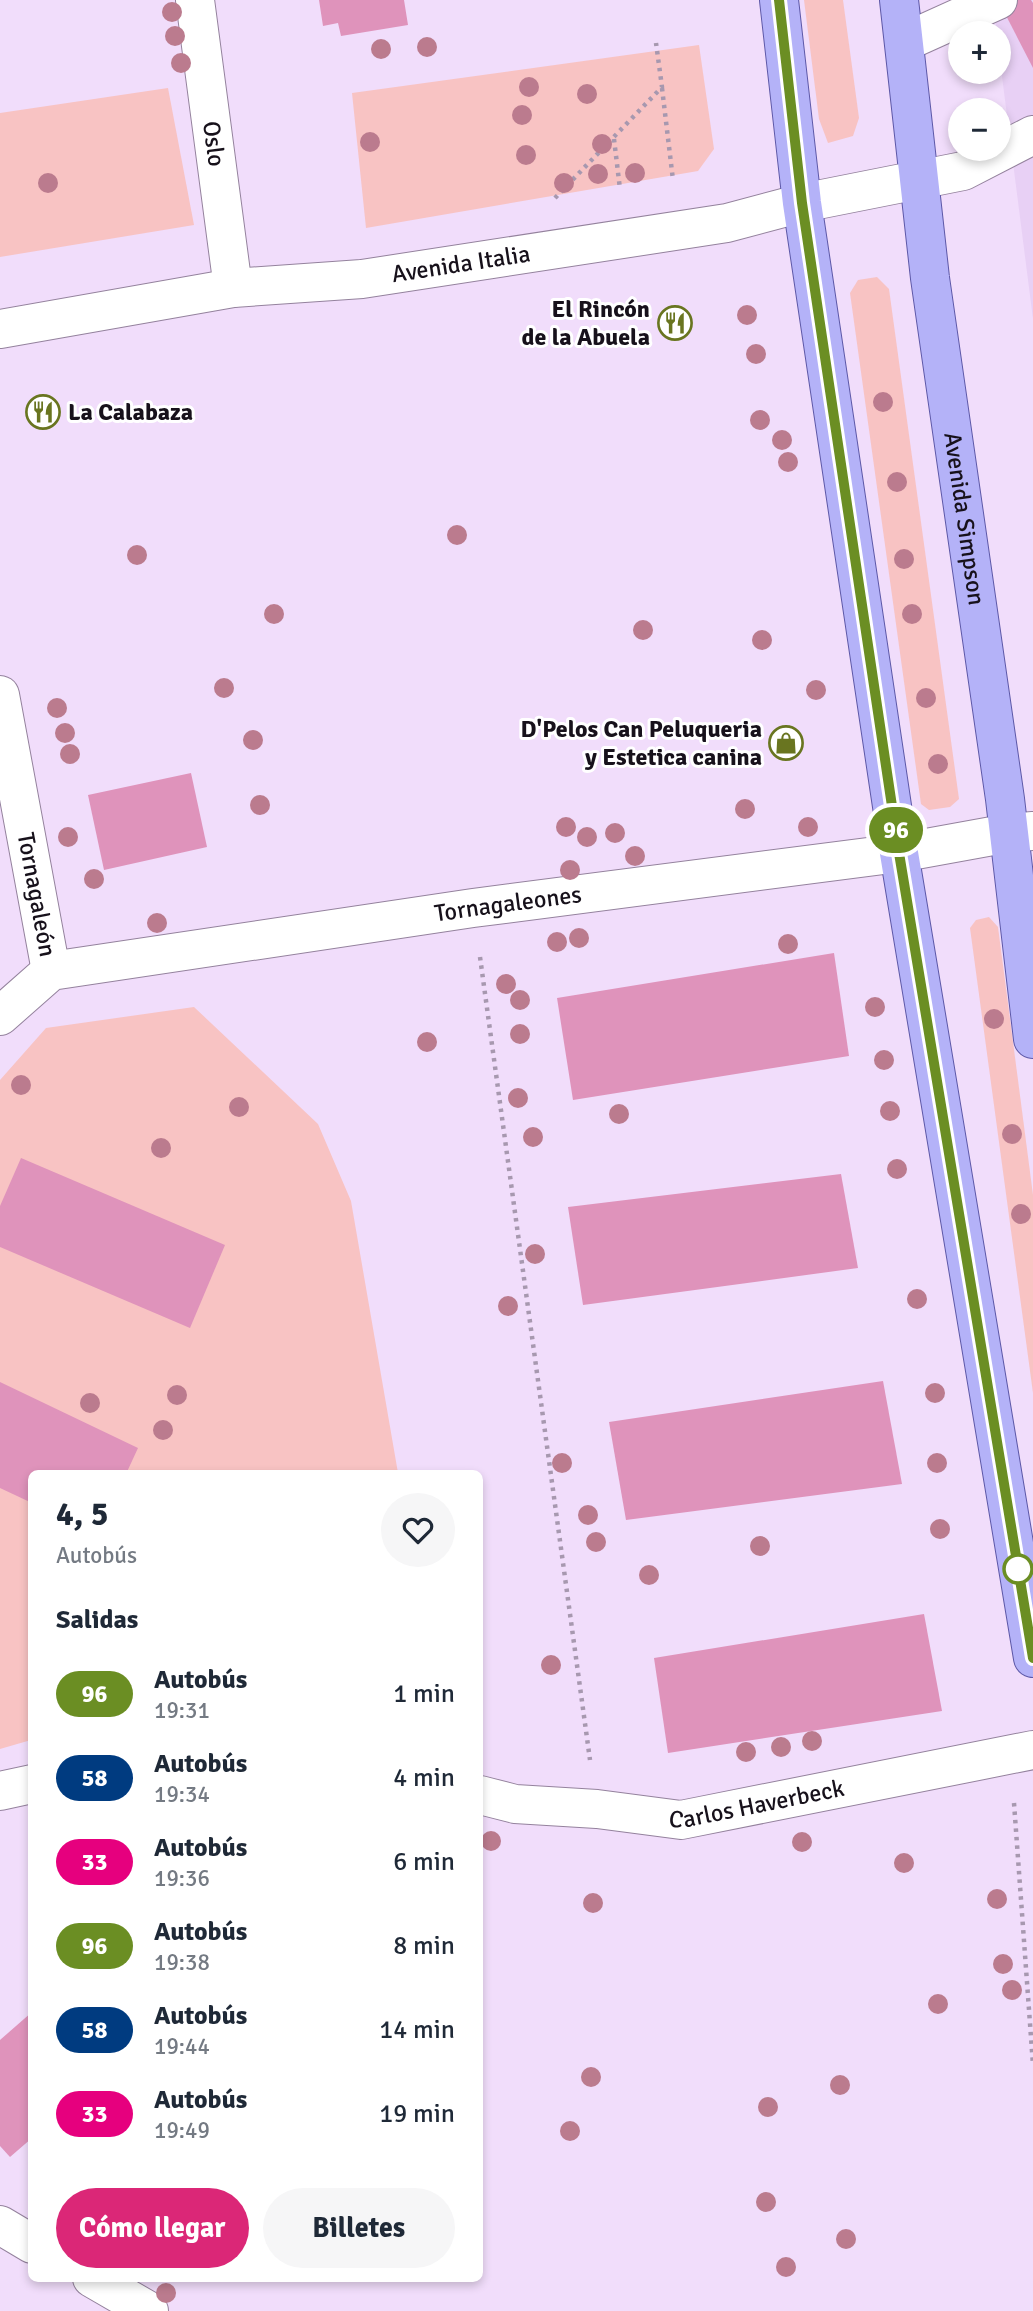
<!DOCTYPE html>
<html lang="es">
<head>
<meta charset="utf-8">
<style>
	:root { --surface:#fff; --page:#f6f6f7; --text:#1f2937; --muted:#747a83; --accent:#db2777 }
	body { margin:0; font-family:Signika,sans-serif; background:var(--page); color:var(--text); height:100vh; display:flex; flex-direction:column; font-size:26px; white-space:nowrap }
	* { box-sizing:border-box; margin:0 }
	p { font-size:23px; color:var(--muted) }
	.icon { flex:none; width:38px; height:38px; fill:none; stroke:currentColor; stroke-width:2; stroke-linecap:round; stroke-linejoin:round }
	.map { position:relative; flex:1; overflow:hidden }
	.side { position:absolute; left:28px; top:1470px; width:455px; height:812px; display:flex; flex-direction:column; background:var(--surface); border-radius:10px; box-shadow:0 4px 10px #0003 }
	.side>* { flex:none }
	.badge { padding:0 14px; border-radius:23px; font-size:24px; line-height:46px }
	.fabs { position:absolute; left:948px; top:21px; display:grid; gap:14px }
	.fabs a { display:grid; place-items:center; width:63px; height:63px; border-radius:50%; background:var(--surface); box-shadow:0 4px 10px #0003; font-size:35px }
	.map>.badge { position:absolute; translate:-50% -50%; box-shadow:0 0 0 4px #fff }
	h2 { padding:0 28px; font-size:26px; line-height:63px }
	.round { display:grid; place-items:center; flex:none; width:74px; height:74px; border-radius:37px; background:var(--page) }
	.overview { display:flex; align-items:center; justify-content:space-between; height:119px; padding:0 28px }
	h1 { font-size:33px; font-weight:700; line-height:52px }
	.button { display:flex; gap:14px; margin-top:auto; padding:14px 28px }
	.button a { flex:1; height:80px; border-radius:42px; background:var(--accent); color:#fff; font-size:28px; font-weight:700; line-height:80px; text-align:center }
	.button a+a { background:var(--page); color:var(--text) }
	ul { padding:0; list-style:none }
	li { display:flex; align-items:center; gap:21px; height:84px; padding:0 28px }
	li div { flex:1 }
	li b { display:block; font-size:26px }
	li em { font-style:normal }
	li .badge { min-width:77px; font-weight:700; text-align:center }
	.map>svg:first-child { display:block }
	.built { fill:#e8d0f5 }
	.green { fill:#f8c3c3 }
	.building { fill:#df93bb }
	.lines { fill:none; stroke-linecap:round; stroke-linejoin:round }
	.minor-casing { stroke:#94829d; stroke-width:40 }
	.major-casing { stroke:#5d58a7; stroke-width:40 }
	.path { stroke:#a798af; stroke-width:4.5; stroke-dasharray:3.5 5; stroke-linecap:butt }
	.minor { stroke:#fff; stroke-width:38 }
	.major { stroke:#b4b2f8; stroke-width:38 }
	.tree { fill:#bb7b8e }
	.line-casing { stroke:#fff; stroke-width:16 }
	.line { stroke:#6b8e23; stroke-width:10 }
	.stop-dot { fill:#fff; stroke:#6b8e23; stroke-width:3.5 }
	.labels { text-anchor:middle; stroke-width:6; stroke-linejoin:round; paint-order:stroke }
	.street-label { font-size:24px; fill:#17111b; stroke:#fff }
	.poi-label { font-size:24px; font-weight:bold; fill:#17111b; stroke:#fff; text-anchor:end }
</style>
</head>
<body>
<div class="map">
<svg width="1033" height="2311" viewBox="0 0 1033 2311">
	<rect width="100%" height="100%" fill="#f1ddfb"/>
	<path class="built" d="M993,0h40v319l-34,-266v-20h-2z"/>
	<g class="green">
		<path d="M804,0h39l16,118 -6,18 -25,7 -9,-24z"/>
		<path d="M699,45l15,104 -16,22 -332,57 -14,-135z"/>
		<path d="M168,88l26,137 -194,32v-144z"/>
		<path d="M877,277l12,12 70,510 -9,8 -21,3 -8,-6 -71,-511 8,-13z"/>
		<path d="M989,917l9,10 35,268v198l-63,-465 6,-8z"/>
		<path d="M194,1007l124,117 33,77 47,272 -366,1 -1,266 -31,9v-669l46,-52z"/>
	</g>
	<g class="building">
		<path d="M319,0h85l4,25 -67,11 -3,-13 -15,3z"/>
		<path d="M998,0h33l2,3v65z"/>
		<path d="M191,773l16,74 -103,23 -16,-75z"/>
		<path d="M834,953l15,103 -276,44 -16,-102z"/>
		<path d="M21,1158l204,87 -35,83 -190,-81v-41z"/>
		<path d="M841,1174l17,94 -275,37 -15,-98z"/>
		<path d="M883,1381l19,103 -276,36 -17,-98z"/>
		<path d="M0,1382l138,66 -12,26h-94v29l-32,-15z"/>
		<path d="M924,1614l18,97 -274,42 -14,-95z"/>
		<path d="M32,2012v126l-22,19 -10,-11v-106z"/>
	</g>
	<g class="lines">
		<g class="minor-casing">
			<g id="minor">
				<path id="s1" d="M195,0l38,288"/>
				<path d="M905,42l93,-42"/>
				<path id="s2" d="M0,329l233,-41 129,-9 365,-56 75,-20 161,-32 70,-36"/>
				<path id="s3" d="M0,695l51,276"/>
				<path id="s4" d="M0,1016l51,-45 422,-63 426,-55 110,-20 24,-2"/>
				<path d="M0,1791l32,-7"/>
				<path id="s5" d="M480,1795l35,9 82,5 84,11 352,-70"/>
				<path d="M0,2225l32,19"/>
				<path d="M92,2278l57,33"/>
			</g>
		</g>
		<g class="major-casing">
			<g id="major">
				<path d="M779,0l23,203 97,650 134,805"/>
				<path id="s6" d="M899,0l31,278 75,521 28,240"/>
			</g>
		</g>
		<g class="path">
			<path d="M662,88l11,92"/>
			<path d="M614,139l6,50"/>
			<path d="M555,198l107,-111 -6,-44"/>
			<path d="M480,957l110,803"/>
			<path d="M1014,1803l19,262"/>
		</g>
		<use href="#minor" class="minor"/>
		<use href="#major" class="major"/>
	</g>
	<g class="tree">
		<circle cx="172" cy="12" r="10"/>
		<circle cx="175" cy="36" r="10"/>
		<circle cx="427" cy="47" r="10"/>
		<circle cx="381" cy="49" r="10"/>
		<circle cx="181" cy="63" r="10"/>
		<circle cx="529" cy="87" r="10"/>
		<circle cx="587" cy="94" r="10"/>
		<circle cx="522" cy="115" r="10"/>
		<circle cx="370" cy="142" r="10"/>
		<circle cx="602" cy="144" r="10"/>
		<circle cx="526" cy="155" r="10"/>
		<circle cx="635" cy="173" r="10"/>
		<circle cx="598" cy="174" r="10"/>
		<circle cx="48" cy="183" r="10"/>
		<circle cx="564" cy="183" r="10"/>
		<circle cx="747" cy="315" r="10"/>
		<circle cx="756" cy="354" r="10"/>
		<circle cx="883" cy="402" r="10"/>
		<circle cx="760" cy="420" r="10"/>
		<circle cx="782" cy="440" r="10"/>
		<circle cx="788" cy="462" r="10"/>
		<circle cx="897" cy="482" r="10"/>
		<circle cx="457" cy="535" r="10"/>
		<circle cx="137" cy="555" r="10"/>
		<circle cx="904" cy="559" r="10"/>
		<circle cx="274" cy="614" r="10"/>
		<circle cx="912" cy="614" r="10"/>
		<circle cx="643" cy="630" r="10"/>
		<circle cx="762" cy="640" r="10"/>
		<circle cx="224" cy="688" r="10"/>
		<circle cx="816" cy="690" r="10"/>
		<circle cx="926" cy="698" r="10"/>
		<circle cx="57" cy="708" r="10"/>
		<circle cx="65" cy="733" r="10"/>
		<circle cx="253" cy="740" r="10"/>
		<circle cx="70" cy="754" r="10"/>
		<circle cx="938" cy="764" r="10"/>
		<circle cx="260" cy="805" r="10"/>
		<circle cx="745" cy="809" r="10"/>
		<circle cx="566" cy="827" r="10"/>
		<circle cx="808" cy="827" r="10"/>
		<circle cx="615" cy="833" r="10"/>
		<circle cx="68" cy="837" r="10"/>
		<circle cx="587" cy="837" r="10"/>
		<circle cx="635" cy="856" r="10"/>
		<circle cx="570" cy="870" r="10"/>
		<circle cx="94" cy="879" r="10"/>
		<circle cx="157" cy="923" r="10"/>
		<circle cx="579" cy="938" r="10"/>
		<circle cx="557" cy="942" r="10"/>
		<circle cx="788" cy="944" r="10"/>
		<circle cx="506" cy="984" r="10"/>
		<circle cx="520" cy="1000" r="10"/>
		<circle cx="875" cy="1007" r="10"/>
		<circle cx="994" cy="1019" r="10"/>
		<circle cx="520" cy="1034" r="10"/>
		<circle cx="427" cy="1042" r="10"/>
		<circle cx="884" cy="1060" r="10"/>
		<circle cx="21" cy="1085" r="10"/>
		<circle cx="518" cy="1098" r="10"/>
		<circle cx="239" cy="1107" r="10"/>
		<circle cx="890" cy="1111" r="10"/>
		<circle cx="619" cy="1114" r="10"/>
		<circle cx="1012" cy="1134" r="10"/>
		<circle cx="533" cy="1137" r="10"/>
		<circle cx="161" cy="1148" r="10"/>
		<circle cx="897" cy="1169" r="10"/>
		<circle cx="1021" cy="1214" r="10"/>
		<circle cx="535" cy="1254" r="10"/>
		<circle cx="917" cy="1299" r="10"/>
		<circle cx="508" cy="1306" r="10"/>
		<circle cx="935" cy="1393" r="10"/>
		<circle cx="177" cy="1395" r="10"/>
		<circle cx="90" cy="1403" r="10"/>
		<circle cx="163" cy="1430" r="10"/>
		<circle cx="562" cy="1463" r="10"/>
		<circle cx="937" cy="1463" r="10"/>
		<circle cx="588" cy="1515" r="10"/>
		<circle cx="940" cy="1529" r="10"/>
		<circle cx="596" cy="1542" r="10"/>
		<circle cx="760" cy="1546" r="10"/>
		<circle cx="649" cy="1575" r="10"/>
		<circle cx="551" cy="1665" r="10"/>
		<circle cx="812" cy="1741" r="10"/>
		<circle cx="781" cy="1747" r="10"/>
		<circle cx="746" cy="1752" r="10"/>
		<circle cx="491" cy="1841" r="10"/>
		<circle cx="802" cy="1842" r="10"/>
		<circle cx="904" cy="1863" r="10"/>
		<circle cx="997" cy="1899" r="10"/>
		<circle cx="593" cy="1903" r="10"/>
		<circle cx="1003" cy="1964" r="10"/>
		<circle cx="1012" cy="1990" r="10"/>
		<circle cx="938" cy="2004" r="10"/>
		<circle cx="591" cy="2077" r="10"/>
		<circle cx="840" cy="2085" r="10"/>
		<circle cx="768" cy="2107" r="10"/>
		<circle cx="570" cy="2131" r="10"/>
		<circle cx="766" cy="2202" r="10"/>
		<circle cx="846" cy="2239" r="10"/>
		<circle cx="786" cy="2267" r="10"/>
		<circle cx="166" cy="2293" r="10"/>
	</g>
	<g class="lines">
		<g class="line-casing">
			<path id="line" d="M779,0l23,203 97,650 134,805"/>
		</g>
		<use href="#line" class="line"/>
	</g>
	<defs>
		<g id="restaurant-ring" transform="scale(1.75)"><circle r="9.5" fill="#fff" stroke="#697520" stroke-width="1.5"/><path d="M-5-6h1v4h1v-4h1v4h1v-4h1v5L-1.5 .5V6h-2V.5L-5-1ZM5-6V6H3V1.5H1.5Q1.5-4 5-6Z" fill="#697520"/></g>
		<g id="shop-ring" transform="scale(1.75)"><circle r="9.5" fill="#fff" stroke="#697520" stroke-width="1.5"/><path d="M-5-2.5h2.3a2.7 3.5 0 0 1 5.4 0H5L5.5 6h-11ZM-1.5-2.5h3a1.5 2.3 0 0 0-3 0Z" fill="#697520"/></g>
	</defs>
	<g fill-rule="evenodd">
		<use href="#restaurant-ring" x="675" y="323"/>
		<use href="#restaurant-ring" x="43" y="412"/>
		<use href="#shop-ring" x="786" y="743"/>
	</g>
	<circle class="stop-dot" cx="1018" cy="1569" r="14"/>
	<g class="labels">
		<g class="street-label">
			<text dy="8" stroke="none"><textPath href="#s1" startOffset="145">Oslo</textPath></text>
			<text dy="8" stroke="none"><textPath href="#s2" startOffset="466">Avenida Italia</textPath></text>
			<text dy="8" stroke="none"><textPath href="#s6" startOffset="523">Avenida Simpson</textPath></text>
			<text dy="8" stroke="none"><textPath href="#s3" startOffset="203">Tornagaleón</textPath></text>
			<text dy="8" stroke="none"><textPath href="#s4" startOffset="530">Tornagaleones</textPath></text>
			<text dy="8" stroke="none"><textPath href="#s5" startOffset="280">Carlos Haverbeck</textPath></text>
		</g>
		<g class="poi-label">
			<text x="650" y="317">El Rincón<tspan x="650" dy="28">de la Abuela</tspan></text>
			<text x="68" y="420" text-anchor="start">La Calabaza</text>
			<text x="762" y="737">D'Pelos Can Peluqueria<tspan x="762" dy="28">y Estetica canina</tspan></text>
		</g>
	</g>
</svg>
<div class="fabs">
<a>+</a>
<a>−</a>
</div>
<b class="badge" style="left:896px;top:830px;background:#6b8e23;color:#fff">96</b>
<section class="side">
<div class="overview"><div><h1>4, 5</h1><p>Autobús</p></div><a class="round"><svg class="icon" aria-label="heart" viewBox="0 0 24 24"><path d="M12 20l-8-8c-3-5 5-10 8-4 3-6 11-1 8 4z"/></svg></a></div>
<h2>Salidas</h2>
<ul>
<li><span class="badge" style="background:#6b8e23;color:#fff">96</span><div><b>Autobús</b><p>19:31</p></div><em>1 min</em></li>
<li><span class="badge" style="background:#003b80;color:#fff">58</span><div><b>Autobús</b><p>19:34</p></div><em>4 min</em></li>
<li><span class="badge" style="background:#e6007e;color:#fff">33</span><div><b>Autobús</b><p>19:36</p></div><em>6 min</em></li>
<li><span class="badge" style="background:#6b8e23;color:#fff">96</span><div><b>Autobús</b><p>19:38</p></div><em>8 min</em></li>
<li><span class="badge" style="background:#003b80;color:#fff">58</span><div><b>Autobús</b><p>19:44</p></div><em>14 min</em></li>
<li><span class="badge" style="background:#e6007e;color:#fff">33</span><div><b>Autobús</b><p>19:49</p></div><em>19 min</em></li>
</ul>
<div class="button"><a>Cómo llegar</a><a>Billetes</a></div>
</section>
</div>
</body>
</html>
